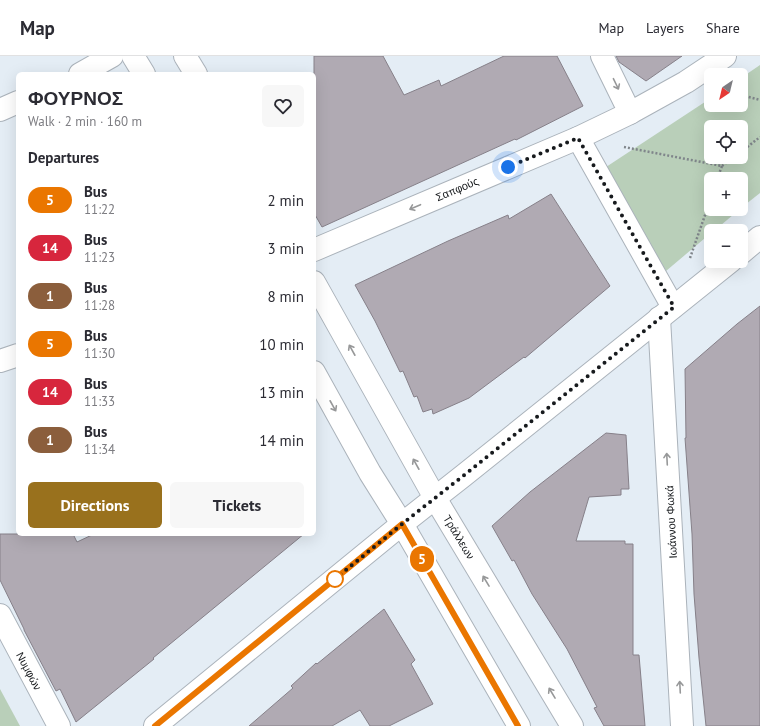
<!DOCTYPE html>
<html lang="en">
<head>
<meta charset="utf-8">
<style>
	:root { --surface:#fff; --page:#f7f7f7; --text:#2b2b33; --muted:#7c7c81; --line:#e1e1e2; --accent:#99711d }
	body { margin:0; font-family:"PT Sans",sans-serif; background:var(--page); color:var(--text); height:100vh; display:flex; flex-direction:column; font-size:15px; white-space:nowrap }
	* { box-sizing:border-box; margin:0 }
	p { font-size:13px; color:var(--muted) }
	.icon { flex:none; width:22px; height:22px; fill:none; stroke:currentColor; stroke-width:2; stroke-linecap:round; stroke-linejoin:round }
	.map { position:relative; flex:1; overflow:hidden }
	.side { position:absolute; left:16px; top:16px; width:300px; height:464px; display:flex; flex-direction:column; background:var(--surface); border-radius:6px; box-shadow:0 4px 16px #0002 }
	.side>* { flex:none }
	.badge { padding:0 8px; border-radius:13px; font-size:14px; line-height:26px }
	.needle { width:26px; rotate:215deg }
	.fabs { position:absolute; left:704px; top:12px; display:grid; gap:8px }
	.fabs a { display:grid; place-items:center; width:44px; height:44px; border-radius:6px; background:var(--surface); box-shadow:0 4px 16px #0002; font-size:20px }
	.you { position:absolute; width:20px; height:20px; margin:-10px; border:3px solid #fff; border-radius:50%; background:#1a73e8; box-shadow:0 0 0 6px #1a73e833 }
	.map>.badge { position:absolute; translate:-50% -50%; box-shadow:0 0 0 2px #fff }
	h2 { padding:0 12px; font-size:15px; line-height:36px }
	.round { display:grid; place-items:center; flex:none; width:42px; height:42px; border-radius:6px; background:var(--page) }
	.head { display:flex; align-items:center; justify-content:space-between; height:68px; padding:0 12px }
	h1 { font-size:19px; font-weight:800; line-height:30px }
	.cta { display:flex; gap:8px; margin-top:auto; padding:8px 12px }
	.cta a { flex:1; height:46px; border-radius:6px; background:var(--accent); color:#fff; font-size:16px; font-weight:800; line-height:46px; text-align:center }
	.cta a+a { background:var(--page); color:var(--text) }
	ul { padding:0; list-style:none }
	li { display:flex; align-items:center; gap:12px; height:48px; padding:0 12px }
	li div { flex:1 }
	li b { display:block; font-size:15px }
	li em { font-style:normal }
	li .badge { min-width:44px; font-weight:700; text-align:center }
	header { display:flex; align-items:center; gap:24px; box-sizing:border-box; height:56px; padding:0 20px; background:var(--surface); border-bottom:1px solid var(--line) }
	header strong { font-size:19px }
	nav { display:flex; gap:22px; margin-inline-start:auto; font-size:14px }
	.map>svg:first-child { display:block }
	.green { fill:#b9cfb9; fill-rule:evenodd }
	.building { fill:#b0aab3; stroke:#868089 }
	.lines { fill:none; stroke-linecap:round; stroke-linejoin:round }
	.pedestrian-casing { stroke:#abb3bb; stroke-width:24 }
	.minor-casing { stroke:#abb3bb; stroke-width:24 }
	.tertiary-casing { stroke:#abb3bb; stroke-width:24 }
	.path { stroke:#80868b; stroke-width:2.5; stroke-dasharray:2 2; stroke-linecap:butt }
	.pedestrian { stroke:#fff; stroke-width:22 }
	.minor { stroke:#fff; stroke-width:22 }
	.tertiary { stroke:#fff; stroke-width:22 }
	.oneway { stroke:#979899 }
	.line-casing { stroke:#fff; stroke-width:9 }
	.line { stroke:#ea7600; stroke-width:6 }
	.walk { stroke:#171a1d; stroke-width:4; stroke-dasharray:0 7.2 }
	.stop-dot { fill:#fff; stroke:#ea7600; stroke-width:2 }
	.labels { text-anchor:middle; stroke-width:4; stroke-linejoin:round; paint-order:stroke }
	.street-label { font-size:11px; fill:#171a1d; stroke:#fff }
</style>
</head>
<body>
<header>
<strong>Map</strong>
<nav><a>Map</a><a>Layers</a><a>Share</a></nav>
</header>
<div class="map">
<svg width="760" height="670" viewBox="0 0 760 670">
	<rect width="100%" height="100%" fill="#e4edf5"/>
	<g class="green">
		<path d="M760,9v128l-19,15v-29h-30v30h29l-26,22h-3v2l-45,38 -63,-102 108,-71v7h30v-27zM711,71h30v30h-30z"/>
		<path d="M0,633l20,37h-20z"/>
	</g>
	<g class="building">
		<path d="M314,0h69l21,39 35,-15 2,6 63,-30h53l26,50 -67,34 -1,-1 -193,88 -8,-14z"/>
		<path d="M616,0h66l-36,25 -27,-19z"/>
		<path d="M551,138l59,92 -85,72 -1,-1 -55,41 -36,16 -1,-5 -9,3 -6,-16 -3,1 -11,-26 -3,1 -25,-51 -20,-36 93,-44 60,-26 1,4z"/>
		<path d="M760,250v420h-54l-7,-68 -5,-64 -2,-60 -7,-96h1l-1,-69 52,-45z"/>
		<path d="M606,377l20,2 3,54h-8v6l-32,2 -13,44h49v3h8v111h6l6,71h-41l-10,-18 3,-1 -30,-58 -35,-55 -18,-34 -2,1 -20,-35 38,-34z"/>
		<path d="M0,478h73l4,8 17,-8h210l-151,124 1,1 -78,63 -16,-33 -4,2 -32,-61v-1l-24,-49z"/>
		<path d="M384,553l31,51 -4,4 22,40 -44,22h-19l-10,-16 -28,16h-83l44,-38 -2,-2 25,-23 1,1z"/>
	</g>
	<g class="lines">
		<g class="pedestrian-casing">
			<path id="pedestrian" d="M630,57l56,-31 39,-26"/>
		</g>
		<g class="minor-casing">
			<g id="minor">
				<path d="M80,18l32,-18"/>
				<path d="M0,54l18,-8"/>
				<path d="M578,82l95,169"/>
				<path d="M314,194l264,-112 52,-25 -28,-57"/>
				<path d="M659,262l23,408"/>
				<path d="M0,305l18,-6"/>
				<path d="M0,559l59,111"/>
			</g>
		</g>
		<g class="tertiary-casing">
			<g id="tertiary">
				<path d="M133,0l11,18"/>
				<path d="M185,0l11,18"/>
				<path d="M741,197l19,-16"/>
				<path d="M314,226l121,216 137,228"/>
				<path d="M314,316l56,101 32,51 117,202"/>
				<path d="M155,670l247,-202 61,-48 268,-215"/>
			</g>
		</g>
		<g class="path">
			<path d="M741,39l19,5"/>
			<path d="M624,91l98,19 -5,13"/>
			<path d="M741,96l19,-15"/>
			<path d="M722,110l12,-9"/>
			<path d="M690,202l21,-60"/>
		</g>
		<use href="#pedestrian" class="pedestrian"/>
		<use href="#minor" class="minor"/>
		<use href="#tertiary" class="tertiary"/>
	</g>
	<defs><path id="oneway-shaft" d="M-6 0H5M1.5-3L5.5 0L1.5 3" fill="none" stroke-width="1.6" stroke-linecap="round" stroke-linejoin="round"/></defs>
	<g class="oneway">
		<use href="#oneway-shaft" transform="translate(616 28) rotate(64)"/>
		<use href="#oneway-shaft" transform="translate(415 151) rotate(157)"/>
		<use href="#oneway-shaft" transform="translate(352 294) rotate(-119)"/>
		<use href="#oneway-shaft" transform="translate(333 350) rotate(61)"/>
		<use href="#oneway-shaft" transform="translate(667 403) rotate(-93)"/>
		<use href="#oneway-shaft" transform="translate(416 408) rotate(-119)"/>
		<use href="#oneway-shaft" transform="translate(486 525) rotate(-121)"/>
		<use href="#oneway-shaft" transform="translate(680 631) rotate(-93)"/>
		<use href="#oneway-shaft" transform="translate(552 637) rotate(-121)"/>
	</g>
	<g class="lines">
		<g class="line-casing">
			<path id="line" d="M155,670l247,-202 116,202"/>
		</g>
		<use href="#line" class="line"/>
		<path class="walk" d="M335,523l67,-55 61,-48 211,-169 -96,-169 -70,29"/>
	</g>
	<circle class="stop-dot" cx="335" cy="523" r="8"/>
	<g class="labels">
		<g class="street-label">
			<text transform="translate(457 133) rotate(-23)" y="4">Σαπφούς</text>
			<text transform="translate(671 466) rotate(-93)" y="4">Ιωάννου Φωκά</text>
			<text transform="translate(459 481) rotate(59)" y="4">Τράλλεων</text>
			<text transform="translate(29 615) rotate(62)" y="4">Νυμφών</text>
		</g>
	</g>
</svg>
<div class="fabs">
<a><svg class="needle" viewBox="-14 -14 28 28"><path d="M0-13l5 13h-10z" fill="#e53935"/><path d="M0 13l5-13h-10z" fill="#7c7c81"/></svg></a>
<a><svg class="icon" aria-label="locate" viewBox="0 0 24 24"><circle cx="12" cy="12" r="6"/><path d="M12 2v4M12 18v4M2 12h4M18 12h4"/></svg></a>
<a>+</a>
<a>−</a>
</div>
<div class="you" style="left:508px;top:111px"></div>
<b class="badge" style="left:422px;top:503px;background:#ea7600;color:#fff">5</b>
<section class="side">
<div class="head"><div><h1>ΦΟΥΡΝΟΣ</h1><p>Walk · 2 min · 160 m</p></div><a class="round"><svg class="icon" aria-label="heart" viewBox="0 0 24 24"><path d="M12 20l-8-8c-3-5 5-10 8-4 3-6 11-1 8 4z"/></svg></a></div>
<h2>Departures</h2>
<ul>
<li><span class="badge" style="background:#ea7600;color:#fff">5</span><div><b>Bus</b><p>11:22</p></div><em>2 min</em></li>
<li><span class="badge" style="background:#d7263d;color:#fff">14</span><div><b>Bus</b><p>11:23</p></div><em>3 min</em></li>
<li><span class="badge" style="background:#8b5e3c;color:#fff">1</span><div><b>Bus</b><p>11:28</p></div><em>8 min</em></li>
<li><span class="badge" style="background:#ea7600;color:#fff">5</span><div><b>Bus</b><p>11:30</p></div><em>10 min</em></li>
<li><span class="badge" style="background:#d7263d;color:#fff">14</span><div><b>Bus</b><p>11:33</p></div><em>13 min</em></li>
<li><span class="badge" style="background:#8b5e3c;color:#fff">1</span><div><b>Bus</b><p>11:34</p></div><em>14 min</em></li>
</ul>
<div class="cta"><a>Directions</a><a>Tickets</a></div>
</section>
</div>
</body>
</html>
